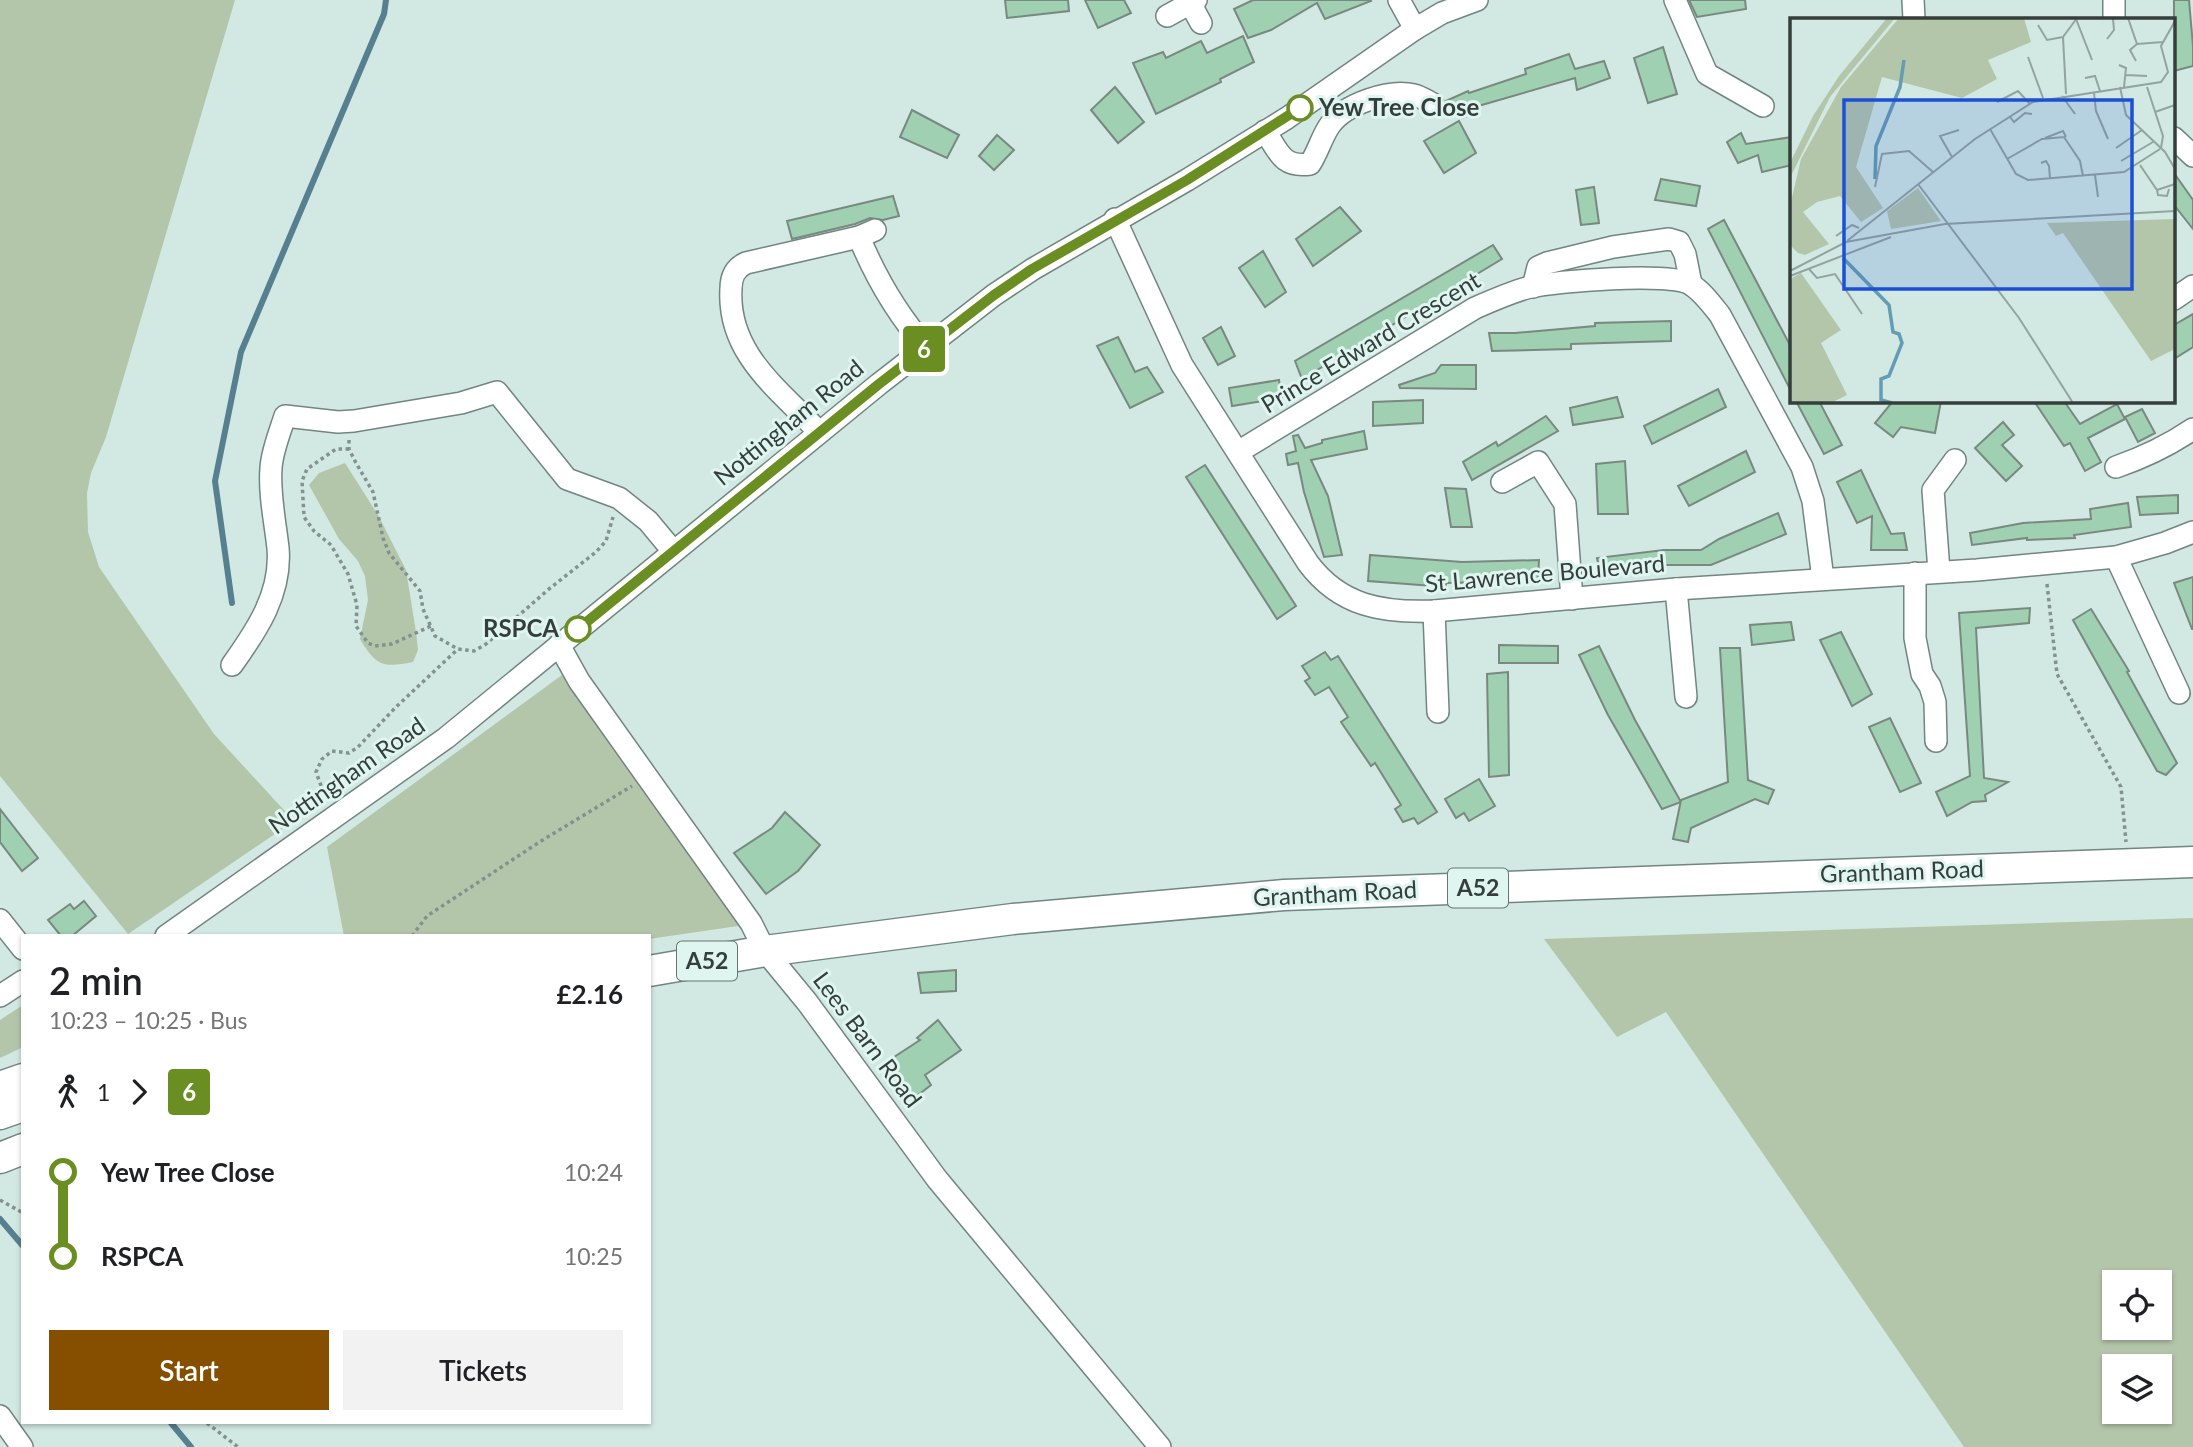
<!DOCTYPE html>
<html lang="en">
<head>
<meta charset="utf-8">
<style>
	:root { --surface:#fff; --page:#f2f2f2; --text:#202124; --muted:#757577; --accent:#864f00 }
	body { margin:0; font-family:Lato,sans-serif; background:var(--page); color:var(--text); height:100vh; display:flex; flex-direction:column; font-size:26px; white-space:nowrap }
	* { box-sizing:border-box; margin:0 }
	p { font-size:23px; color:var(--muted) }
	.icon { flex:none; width:38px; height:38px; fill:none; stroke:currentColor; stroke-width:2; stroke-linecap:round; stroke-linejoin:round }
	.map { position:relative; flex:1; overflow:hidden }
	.details { position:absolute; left:21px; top:934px; width:630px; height:490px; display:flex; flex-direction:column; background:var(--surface); border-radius:0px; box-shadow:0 2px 5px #0004 }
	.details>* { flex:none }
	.badge { padding:0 14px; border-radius:5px; font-size:24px; line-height:46px }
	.tools { position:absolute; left:2102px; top:1270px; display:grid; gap:14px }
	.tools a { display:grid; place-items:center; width:70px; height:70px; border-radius:0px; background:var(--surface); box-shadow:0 2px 5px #0004; font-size:35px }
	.map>.badge { position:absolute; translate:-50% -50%; box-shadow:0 0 0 4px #fff }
	.legs { display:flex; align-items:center; gap:10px; height:77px; padding:0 28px; font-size:23px }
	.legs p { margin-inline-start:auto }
	.head { display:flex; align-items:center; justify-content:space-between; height:119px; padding:0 28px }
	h1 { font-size:38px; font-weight:600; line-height:52px }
	.button { display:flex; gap:14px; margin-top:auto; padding:14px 28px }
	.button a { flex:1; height:80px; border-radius:0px; background:var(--accent); color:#fff; font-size:28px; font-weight:600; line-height:80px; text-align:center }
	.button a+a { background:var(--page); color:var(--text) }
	ul { padding:0 28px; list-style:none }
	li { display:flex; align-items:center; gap:24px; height:84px; font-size:26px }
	li i { display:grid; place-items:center; width:10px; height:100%; margin:0 9px; background:currentColor }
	li i::after { content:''; width:18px; height:18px; margin:-9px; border:5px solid; border-radius:50%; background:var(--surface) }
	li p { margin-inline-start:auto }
	li:first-child i { background:linear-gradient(#0000 50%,currentColor 0) }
	li:last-child i { background:linear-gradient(currentColor 50%,#0000 0) }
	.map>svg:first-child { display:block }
	.green { fill:#b4c6aa; fill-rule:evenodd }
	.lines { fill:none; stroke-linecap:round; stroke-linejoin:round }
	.stream { stroke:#56808f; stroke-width:6 }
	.building { fill:#9ed0b1; stroke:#79897f; stroke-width:2 }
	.minor-casing { stroke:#718581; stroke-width:24 }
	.highway-casing { stroke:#718581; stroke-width:33 }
	.path { stroke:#83928e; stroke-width:3.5; stroke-dasharray:3.5 3.5; stroke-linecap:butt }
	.minor { stroke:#fff; stroke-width:21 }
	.highway { stroke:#fff; stroke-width:30 }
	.line-1-casing { stroke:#fff; stroke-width:16 }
	.line-1 { stroke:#6b8e23; stroke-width:10 }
	.stop-1-dot { fill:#fff; stroke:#6b8e23; stroke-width:3.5 }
	.labels { text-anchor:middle; stroke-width:6; stroke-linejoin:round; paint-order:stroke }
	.shield { fill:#dff5f0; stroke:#687571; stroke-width:2 }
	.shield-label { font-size:23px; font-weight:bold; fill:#353e3b }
	.stop-label { font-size:24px; font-weight:bold; fill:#353e3b; stroke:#dff5f0; text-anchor:start }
	.street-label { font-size:24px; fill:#353e3b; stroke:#dff5f0 }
	.inset-river { fill:none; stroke:#649db3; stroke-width:3.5 }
	.inset-road { fill:none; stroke:#93a49f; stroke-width:2 }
	.view { fill:#1d4ed8; fill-opacity:0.15; stroke:#1d4ed8; stroke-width:3.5 }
	.inset-edge { fill:none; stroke:#353e3b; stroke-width:3.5 }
</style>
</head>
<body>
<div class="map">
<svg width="2193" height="1447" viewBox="0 0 2193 1447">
	<rect width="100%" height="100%" fill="#d2e8e2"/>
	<g class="green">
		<path d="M0,0h235l-129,437 -15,36 -4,20 1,39 11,35 115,167 80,87 -166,113 -128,-158z"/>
		<path d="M345,463l33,52 28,55 10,62 2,18 -5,12c-30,6 -37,4 -53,-23l8,-39 -3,-24 -7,-15 -19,-22 -30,-54 10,-12z"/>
		<path d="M562,675l170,229 6,22 -89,13v-3h-305l-17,-89z"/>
		<path d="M2193,918v529h-229l-298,-435 -49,25 -73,-98zM2114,1283h46v45h-46zM2114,1367h46v45h-46z"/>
		<path d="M23,1005v42l-23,11v-38z"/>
	</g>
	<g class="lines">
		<g class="stream">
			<path d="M232,603l-17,-122 26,-129 143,-338 2,-14"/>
			<path d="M0,1219l23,27"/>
			<path d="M171,1423l20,24"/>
		</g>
	</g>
	<g class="building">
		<path d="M1005,0h63l1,11 -62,7z"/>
		<path d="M1085,0h39l7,13 -33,15z"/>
		<path d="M1253,0h117l1,1 -46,18 -8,-16 -46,27 -23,8 -14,-29z"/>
		<path d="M1689,0h56l1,9 -49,8z"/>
		<path d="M2174,0h15l4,46v20l-19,5z"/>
		<path d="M1243,36l11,26 -34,17 1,3 -65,32 -23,-51 30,-11 3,6 35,-17 6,12z"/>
		<path d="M1663,47l14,47 -29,9 -14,-45z"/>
		<path d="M1569,54l6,15 29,-8 6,17 -33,12 -2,-12 -100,29 2,5 -15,6 -4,-6 -12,4v-15l22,-10 1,2 57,-19 -1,-5z"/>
		<path d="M1115,87l29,35 -26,21 -27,-33z"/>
		<path d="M912,110l47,25 -12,23 -47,-21z"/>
		<path d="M1459,121l17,32 -32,20 -20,-32z"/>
		<path d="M1741,133l5,11 46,-7v28l-30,7 -4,-17 -20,8 -11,-21z"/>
		<path d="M997,135l17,15 -20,20 -15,-14z"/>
		<path d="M2174,173l19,27v29l-19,-24z"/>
		<path d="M1661,179l39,7 -4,20 -41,-6z"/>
		<path d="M1594,187l5,36 -18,2 -5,-35z"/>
		<path d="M893,196l6,20 -16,4 -13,-2 -15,6 -63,15 -5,-18z"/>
		<path d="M1340,207l21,24 -48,35 -17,-27z"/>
		<path d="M1724,220l68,129v44l-84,-164z"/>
		<path d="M1493,245l9,14 -200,120 -7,-18z"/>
		<path d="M1263,251l23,41 -21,15 -26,-39z"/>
		<path d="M2193,314v33l-19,12v-34z"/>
		<path d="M1671,321v20l-100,3v5l-79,2 -3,-18h26l80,-7v-3z"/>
		<path d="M1221,327l14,29 -17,9 -15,-27z"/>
		<path d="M1118,337l17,35 12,-5 16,25 -33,16 -33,-62z"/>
		<path d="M1441,365h35v24l-76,-1 -1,-3 36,-12z"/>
		<path d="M1279,380l3,18 -50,8 -3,-18z"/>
		<path d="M1718,389l8,18 -74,37 -8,-18z"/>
		<path d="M1617,397l6,20 -50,8 -3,-17z"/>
		<path d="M1423,400v23l-50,3v-24z"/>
		<path d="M1796,401h23l23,44 -18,9z"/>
		<path d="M1893,401h48l-6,32 -34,-6 -8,10 -18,-14z"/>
		<path d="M2034,401h30l16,23 37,-20 8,15 -37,19 13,24 -16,9 -15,-28 -6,3z"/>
		<path d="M2142,409l13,24 -17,9 -13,-25z"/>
		<path d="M1546,416l12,15 -86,49 -9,-18 33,-20 2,4z"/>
		<path d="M2003,422l11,13 -12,10 20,21 -16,15 -31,-33z"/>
		<path d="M1364,431l3,18 -56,11 17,36 14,59 -18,2 -20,-65 -6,-29 -10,2 -2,-11 10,-3 -3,-15 5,-1 7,13 17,-5v-3z"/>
		<path d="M1746,451l9,21 -66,34 -11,-20z"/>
		<path d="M1625,461l3,53h-30l-2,-50z"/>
		<path d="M1205,465l91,141 -19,13 -91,-142z"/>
		<path d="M1861,470l30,64 13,-1 3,17h-36l1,-34 -15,7 -20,-41z"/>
		<path d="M1445,488l21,1 6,38h-21z"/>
		<path d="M2178,495v18l-38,2 -3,-18z"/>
		<path d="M2128,503l3,24 -57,8 1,3 -48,2v-2l-55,7 -2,-12 53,-10 68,-4 -1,-10z"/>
		<path d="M1778,513l8,21 -75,31h-49l-62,8 -3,-15 67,-8h37l18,-11z"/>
		<path d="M1370,555l92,7 77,-2 -1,21 -92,2v4l-78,-6z"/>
		<path d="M2193,577v52h-1l-18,-46z"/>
		<path d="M2030,608l-1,15 -53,5 8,150 24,4 -23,13 1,6 -14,1 -25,14 -11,-24 34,-16 -11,-163z"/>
		<path d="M2091,609l38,62 -2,1 50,91 -11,12 -9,-4 -84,-151z"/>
		<path d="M1791,622l3,18 -42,5 -2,-20z"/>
		<path d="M1841,632l31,62 -20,12 -32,-66z"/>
		<path d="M1499,645l59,1v17h-59z"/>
		<path d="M1599,646l36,74 46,82 -19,7 -54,-94 -29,-60z"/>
		<path d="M1720,648h20l8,132 26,10 -6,14 -13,-5 -64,29 -3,14 -15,-3 8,-39 47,-18z"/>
		<path d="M1325,652l6,8 7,-4 99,156 -19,12 -4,-6 -11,4 -8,-13 6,-4 -26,-42 -4,3 -30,-44 7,-5 -19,-30 -14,8 -10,-14 5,-3 -8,-12z"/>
		<path d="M1508,672l1,103 -20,2 -2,-103z"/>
		<path d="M1890,718l31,65 -21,9 -31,-65z"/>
		<path d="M1479,779l16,27 -26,15 -5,-8 -8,5 -11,-19z"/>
		<path d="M0,809l38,49 -16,13 -22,-29z"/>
		<path d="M785,812l35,33 -22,26 -32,23 -32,-41 38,-25z"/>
		<path d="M84,901l12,15 -24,20h-11l-13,-16 22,-16 4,5z"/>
		<path d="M956,970v21l-35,2 -3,-20z"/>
		<path d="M938,1020l23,30 -36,25 6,10 -18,14 -25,-38 32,-21 -3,-2z"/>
	</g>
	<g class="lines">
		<g class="minor-casing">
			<g id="minor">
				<path d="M1399,0l16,29"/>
				<path d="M1675,0l32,74 56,32"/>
				<path d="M1913,0l1,19"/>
				<path d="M2114,0v19"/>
				<path d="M1190,3l11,20"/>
				<path d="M1167,16l29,-16"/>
				<path d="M1265,131c14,21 17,37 45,33 8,-12 12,-28 20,-39 15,-21 59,-36 84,-30 6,1 13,6 19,9"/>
				<path d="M2174,138l19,18"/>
				<path d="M1115,219l67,146 126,198c32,43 74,50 126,48l242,-22 301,-19 139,-13 49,-14 28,-11"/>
				<path d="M859,237c17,41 37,76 67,110"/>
				<path d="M1533,287l5,-20 9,-4 66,-16 56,-8 10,3 6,12 6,30"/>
				<path d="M2174,299l19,-13"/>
				<path d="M819,432c-39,-42 -92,-78 -88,-143 0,-12 4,-21 15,-26l113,-26 16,-7"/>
				<path d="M1238,452l237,-144c18,-8 36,-16 55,-21 26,-6 140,-15 160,-3 12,7 22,21 30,31l82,152 11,34 10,78"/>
				<path d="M2116,467c29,-10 52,-21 77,-38"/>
				<path d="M1502,482l36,-20 27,42 7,95"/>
				<path d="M2116,557l63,136"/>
				<path d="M1939,571l-6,-81 22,-30"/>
				<path d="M1915,573v65l7,36 8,12 5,16 1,39"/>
				<path d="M1676,589l10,108"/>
				<path d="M1434,611l4,101"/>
				<path d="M559,645l20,36 172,242 14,28 42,51 130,177 223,268"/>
				<path d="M232,665c25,-35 50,-72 46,-117 -3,-27 -9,-54 -7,-80 1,-17 9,-36 14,-52l53,6 16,-1 107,-18 36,-11 70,87 52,19 29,23 25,30"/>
				<path d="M0,920l23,29"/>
				<path d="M166,936l280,-198 433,-354 115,-89 39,-26 154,-89 100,-62 128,-89 27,-16 35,-13"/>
				<path d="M0,996l23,-15"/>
				<path d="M0,1416l22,31"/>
			</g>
		</g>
		<g class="highway-casing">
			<g id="highway">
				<path d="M649,971l116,-20 248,-32 271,-24 909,-33"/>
				<path d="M0,1087l23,-8"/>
				<path d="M0,1114l23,-8"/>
				<path d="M0,1158l23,-9"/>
			</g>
		</g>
		<g class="path">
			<path d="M349,440v9l7,14 17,29 10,46 6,15 31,38 3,18 12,27 23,13 16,2 12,-7 63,-55 47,-37 10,-11 7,-24"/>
			<path d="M349,449h-13l-29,20 -5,12 2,36 10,14 17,14 17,29 9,31 -1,21 12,17 7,3 17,-2 39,-18"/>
			<path d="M2047,584l10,90 64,113 5,55"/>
			<path d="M326,799l-10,-27 6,-13 10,-8 17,2 9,-6 38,-40 62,-58"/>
			<path d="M412,936l15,-20 114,-75 91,-55"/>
			<path d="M0,1200l23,13"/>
			<path d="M207,1423l31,24"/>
		</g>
		<use href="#minor" class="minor"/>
		<use href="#highway" class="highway"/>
	</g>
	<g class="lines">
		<g class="line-1-casing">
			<path id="line-1" d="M578,629l301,-245 115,-89 38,-26 155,-89 113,-72"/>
		</g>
		<use href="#line-1" class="line-1"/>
	</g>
	<g class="stop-1-dot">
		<circle cx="1300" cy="108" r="12"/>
		<circle cx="578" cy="629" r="12"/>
	</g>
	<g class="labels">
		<g class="shield">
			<rect x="1448" y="868.5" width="60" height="39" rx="5"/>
			<rect x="677" y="941.5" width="60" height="39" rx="5"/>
		</g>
		<g class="shield-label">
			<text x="1478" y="896">A52</text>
			<text x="707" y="969">A52</text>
		</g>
		<g class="stop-label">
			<text x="1319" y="116">Yew Tree Close</text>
			<text x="559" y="637" text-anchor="end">RSPCA</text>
		</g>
		<g class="street-label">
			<text transform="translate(1371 343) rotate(-31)" y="8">Prince Edward Crescent</text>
			<text transform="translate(789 423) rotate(-39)" y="8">Nottingham Road</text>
			<text transform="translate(1545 574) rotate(-5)" y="8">St Lawrence Boulevard</text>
			<text transform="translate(347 776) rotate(-35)" y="8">Nottingham Road</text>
			<text transform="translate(1902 872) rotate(-2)" y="8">Grantham Road</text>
			<text transform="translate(1335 894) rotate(-3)" y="8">Grantham Road</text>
			<text transform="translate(867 1040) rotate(53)" y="8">Lees Barn Road</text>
		</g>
	</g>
	<g transform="translate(1790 18)">
		<rect width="385" height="385" fill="#d2e8e2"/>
		<path d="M97,0h8l-65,79 -40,81v-15l23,-47 26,-40zM109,0h125l7,24 -43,18 9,19 -35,19 -80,-21 -26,90 27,41 -22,14 -21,-26 -23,6 -14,10 26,32 -24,11 -7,-2 -8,-8v-39l11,-47 40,-72zM128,170l23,33 -50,8 -4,-18zM385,201v130l-24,12 -88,-128 -7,3 -9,-13zM11,255l40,57 -20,13 26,52 -16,8h-41v-124z" fill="#b4c6aa"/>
		<path class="inset-river" d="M85,161l1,-33 24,-59 4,-27M53,240l46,47 4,27 6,2 3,9 -13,33 -8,3v21l11,3"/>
		<path class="inset-road" d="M338,0l9,26M286,1l16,41M248,7l9,15 16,-3M317,21l7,-9 -1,-11M347,26l26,-2M238,39l15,41M346,43l-6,-11 7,-6M329,47l7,3 -2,19M336,57l21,1M295,60l10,-2 5,15M330,69l6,28 39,37 10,17M357,69l16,49 -2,12M304,75l2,18 12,28M276,76l-3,-57 14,-19M272,78l13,18M207,84l21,-11 12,13M365,94l20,-7M220,99l4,5 11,-9 7,1M200,111l26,45 12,6 96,-8 36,-23M255,120l18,-7 3,6M326,130l26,-18M162,139l-12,-21 19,-6M217,141l35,-20 22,-2 16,24 3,15M331,143l32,-19M251,145l5,-2 3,5 1,12M350,147l17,25 18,-6M305,157l3,22M128,166l101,134 54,85M85,169l7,-33 27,-3 24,21M367,172l1,5 9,1 2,-7M46,218l16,-11 7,3M57,223l128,-102 58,-37 128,-20 7,-10 -7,-26 14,-25M19,251l8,9 18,-4 27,40M0,253l56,-29 99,-18 230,-13M0,258l101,-39"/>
		<path class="view" d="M54,82h288v189h-288z"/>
		<rect width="385" height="385" class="inset-edge"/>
	</g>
</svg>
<div class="tools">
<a><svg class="icon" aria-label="locate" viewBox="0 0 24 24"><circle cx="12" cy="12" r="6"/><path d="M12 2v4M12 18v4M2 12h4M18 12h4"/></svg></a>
<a><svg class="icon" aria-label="layers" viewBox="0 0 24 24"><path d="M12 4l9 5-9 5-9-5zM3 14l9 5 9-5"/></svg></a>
</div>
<b class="badge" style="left:924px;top:349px;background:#6b8e23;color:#fff">6</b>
<section class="details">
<div class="head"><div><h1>2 min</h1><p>10:23 – 10:25 · Bus</p></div><b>£2.16</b></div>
<div class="legs"><svg class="icon" aria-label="walk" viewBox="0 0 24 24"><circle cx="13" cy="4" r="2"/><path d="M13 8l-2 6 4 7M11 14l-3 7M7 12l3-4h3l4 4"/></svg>1<svg class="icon" aria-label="forward" viewBox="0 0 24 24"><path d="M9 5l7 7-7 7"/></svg><b class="badge" style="background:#6b8e23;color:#fff">6</b></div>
<ul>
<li><i style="color:#6b8e23"></i><b>Yew Tree Close</b><p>10:24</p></li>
<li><i style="color:#6b8e23"></i><b>RSPCA</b><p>10:25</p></li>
</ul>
<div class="button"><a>Start</a><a>Tickets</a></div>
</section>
</div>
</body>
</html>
